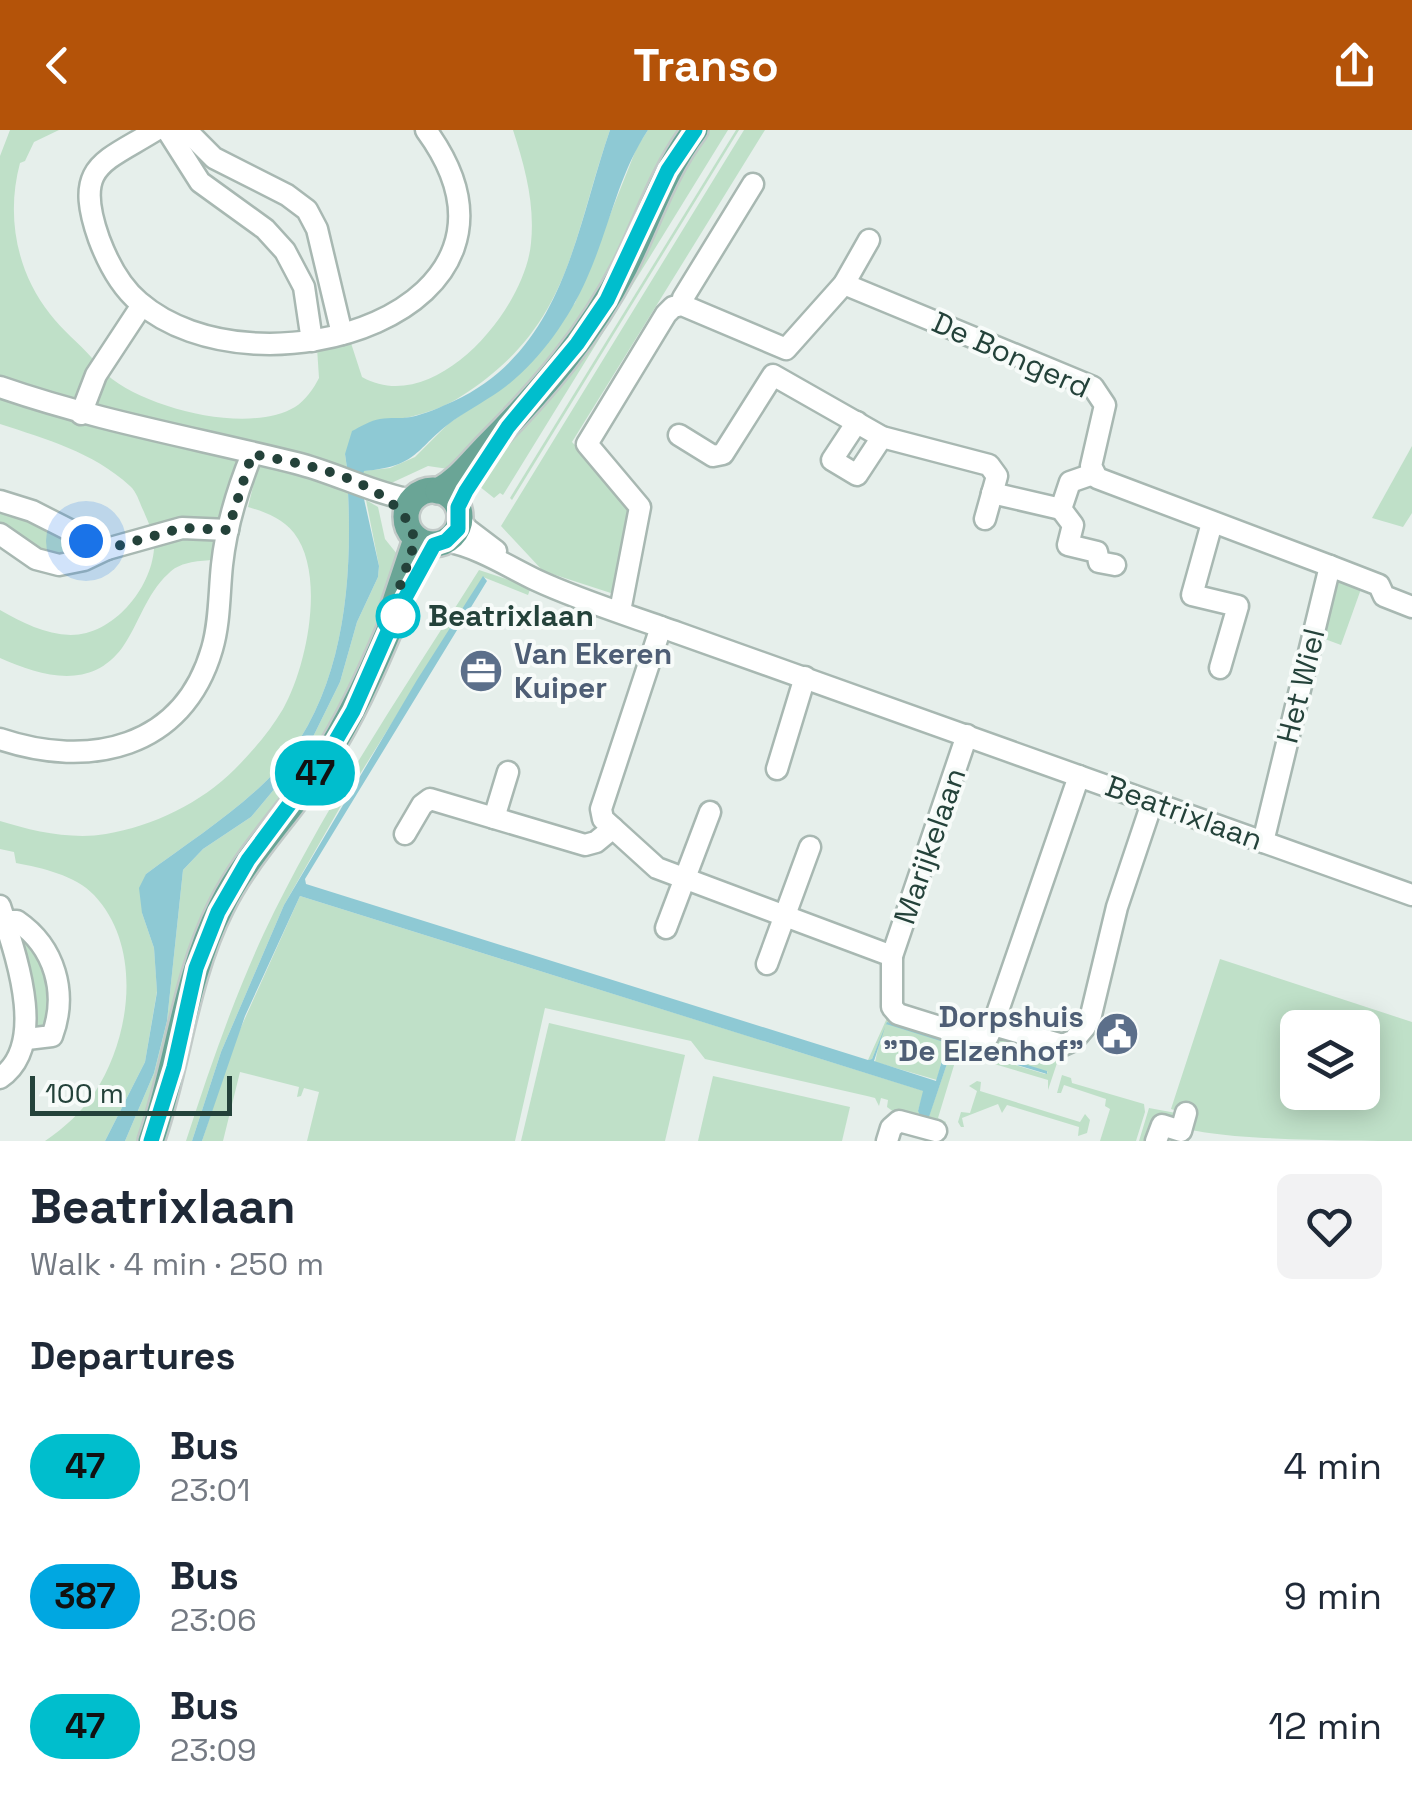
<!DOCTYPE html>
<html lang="en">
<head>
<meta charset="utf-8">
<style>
	:root { --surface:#fff; --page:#f2f2f3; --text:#1f2937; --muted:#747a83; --accent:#b45309 }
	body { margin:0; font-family:"Space Grotesk",sans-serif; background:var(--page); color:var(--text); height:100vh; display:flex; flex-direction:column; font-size:38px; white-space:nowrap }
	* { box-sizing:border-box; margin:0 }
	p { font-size:32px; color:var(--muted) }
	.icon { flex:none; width:55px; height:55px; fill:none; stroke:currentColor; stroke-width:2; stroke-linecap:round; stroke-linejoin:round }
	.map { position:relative; height:1011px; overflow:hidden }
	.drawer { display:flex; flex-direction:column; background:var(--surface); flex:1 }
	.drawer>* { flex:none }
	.badge { padding:0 20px; border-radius:32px; font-size:35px; line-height:65px }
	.controls { position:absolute; left:1280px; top:880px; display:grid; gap:20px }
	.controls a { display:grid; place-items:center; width:100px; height:100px; border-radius:15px; background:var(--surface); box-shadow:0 5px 25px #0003; font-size:50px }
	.scale { position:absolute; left:30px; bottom:25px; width:202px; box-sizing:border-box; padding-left:10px; border:5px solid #24423a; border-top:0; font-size:28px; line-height:35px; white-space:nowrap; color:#24423a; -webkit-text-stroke:8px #f7fbf9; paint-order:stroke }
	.you { position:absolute; width:50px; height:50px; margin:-25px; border:8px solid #fff; border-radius:50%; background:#1a73e8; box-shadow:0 0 0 15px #1a73e833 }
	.map>.badge { position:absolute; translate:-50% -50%; box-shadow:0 0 0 5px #fff }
	h2 { padding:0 30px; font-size:38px; line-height:90px }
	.round { display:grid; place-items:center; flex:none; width:105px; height:105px; border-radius:15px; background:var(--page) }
	.headline { display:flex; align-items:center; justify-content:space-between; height:170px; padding:0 30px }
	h1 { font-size:48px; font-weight:700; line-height:75px }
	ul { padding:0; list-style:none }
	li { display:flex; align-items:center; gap:30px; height:130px; padding:0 30px }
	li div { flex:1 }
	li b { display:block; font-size:38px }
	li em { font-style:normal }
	li .badge { min-width:110px; font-weight:700; text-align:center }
	header { display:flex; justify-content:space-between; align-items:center; height:130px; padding:0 30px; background:var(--accent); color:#fff; font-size:45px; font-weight:700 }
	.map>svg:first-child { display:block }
	.green { fill:#bfe0c8; fill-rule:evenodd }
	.water { fill:#8ec9d4; fill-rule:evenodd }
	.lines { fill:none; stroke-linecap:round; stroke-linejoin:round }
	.minor-casing { stroke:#a8b8b2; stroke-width:25 }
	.major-casing { stroke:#c2cac8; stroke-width:30 }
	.minor { stroke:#fff; stroke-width:20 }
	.major { stroke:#6aa596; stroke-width:25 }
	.line-casing { stroke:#fff; stroke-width:22 }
	.line { stroke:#00becd; stroke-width:15 }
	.walk { stroke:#24423a; stroke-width:10; stroke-dasharray:0 18 }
	.stop-dot { fill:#fff; stroke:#00becd; stroke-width:5 }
	.labels { text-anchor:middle; stroke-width:8; stroke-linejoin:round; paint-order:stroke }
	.street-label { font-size:30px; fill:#24423a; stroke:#f7fbf9 }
	.stop-label { font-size:30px; font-weight:bold; fill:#24423a; stroke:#f7fbf9; text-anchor:start }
	.service-label { font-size:30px; font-weight:bold; fill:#4e5e75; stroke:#f7fbf9; text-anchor:start }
</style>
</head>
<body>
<header><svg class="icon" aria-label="back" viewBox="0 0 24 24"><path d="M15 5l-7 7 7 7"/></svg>Transo<svg class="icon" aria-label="share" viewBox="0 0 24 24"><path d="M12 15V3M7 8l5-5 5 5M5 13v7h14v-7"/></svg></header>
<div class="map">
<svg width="1412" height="1011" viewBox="0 0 1412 1011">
	<rect width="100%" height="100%" fill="#e6efeb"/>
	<g class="green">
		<path d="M10,0h49l-25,12 -9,19 -5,2c-14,52 -4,108 30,151 12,16 29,29 42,44 6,5 9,13 15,17 38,33 141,60 188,32 10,-6 19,-19 24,-29l-2,-30 33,-8 12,37c72,41 163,-67 169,-134 4,-39 -6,-76 -18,-113h97c-39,112 -39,197 -150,267 -13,9 -34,16 -50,20 -7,2 -15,1 -22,4 -15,9 -29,23 -43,33l2,14 -255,-56 -92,-30v-226z"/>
		<path d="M648,0h38l-89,175 -90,105 -4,-2 -26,30 -22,32 -27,-4 -41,19 -24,-10v-4l27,-3 25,-11 33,-33 23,-16 104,-105 62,-156z"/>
		<path d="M702,0h26l-225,365 -3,-2 -6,5 -15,-12 3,-4 -3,-2 39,-54z"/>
		<path d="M736,0h3l-227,370 -2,-2z"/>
		<path d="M744,0h21l-193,312 58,62 -13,91 -74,-24 -42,-45z"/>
		<path d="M0,264l245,63 -17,64 -11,1 -5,38c-15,1 -33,2 -44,14 -22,20 -29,50 -46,74 -32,43 -81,28 -122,10v-48c23,13 44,24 71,25 42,0 80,-46 83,-86 1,-13 -5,-25 -10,-37 -4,-8 -7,-20 -14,-26 -37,-34 -84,-47 -130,-62z"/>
		<path d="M1412,316v67l-9,14 -31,-9z"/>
		<path d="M258,336l57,12 33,14c5,102 -7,219 -86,293 -35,33 -77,60 -116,89l-4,39 12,35 3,43 -12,71 -40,79h-60c19,-13 37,-29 50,-49 36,-55 48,-145 -1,-197 -19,-20 -52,-27 -78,-32l-2,-11 -14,-3v-28c32,10 72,19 106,13 47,-8 95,-31 129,-65 17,-17 35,-38 48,-60 24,-42 43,-135 11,-176 -12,-15 -29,-21 -46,-26z"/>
		<path d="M366,370l12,7 7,32 16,20 1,8 -60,150 -116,167 -81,257h-20l29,-68 13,-52 16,-151 20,-21 48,-32 55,-66 34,-69 17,-60 21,-45 1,-11z"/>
		<path d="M0,377l88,43c-40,15 -54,-2 -88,-22z"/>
		<path d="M479,440l52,17 -3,8 -45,-18 -133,213 -66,115 -63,147 -29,89h-6c23,-71 47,-141 78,-208 60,-127 141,-245 215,-363z"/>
		<path d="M1335,450l26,9 -20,56 -19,-7z"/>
		<path d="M300,766l624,195 -6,20 11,5 24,-70 92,28 3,-2 -161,-48 59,18 -9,38 -62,-18 5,-22 -8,19 -4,1 19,-42 120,18 -2,8 47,14 3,-8 5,4 -12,36v-10l-81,-24 -3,8 -9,-2 -17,56 8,4 -3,4 -45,-11 -11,-8 1,-7 -7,-2 -2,8 -4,-8 -8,-2 -162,-37 -14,-18 -146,-33 -30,133h-208l12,-49 -15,-4 -3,8 -4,1 2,-10 -59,-15 -17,69h-21l31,-96z"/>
		<path d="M20,800l31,44 -1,54 -15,2 -19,-96z"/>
		<path d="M1220,829l192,63v119c-47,0 -201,0 -233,-15l-27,15h-13l10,-33 27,5 1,-2 -6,-2zM1298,898h64v64h-64z"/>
		<path d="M549,893l136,32 -20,86h-144z"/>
		<path d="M1062,945l9,3 1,5 72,21 1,8 -9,29h-36l10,-32 -5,-3 1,-7 -42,-14 -3,8h-4z"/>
		<path d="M713,946l137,31 -8,34h-144z"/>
		<path d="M977,951l4,1 -1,9 100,31 5,-8 5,6 -3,13 -9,3 1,-9 -72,-22 -5,8 -4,-9 -36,14 2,9h-3l-3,-5 3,-10 9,1 7,-22 -8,-5z"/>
	</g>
	<g class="water">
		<path d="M610,0h38c-30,45 -39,99 -61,148 -18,41 -47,82 -82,109 -16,12 -35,22 -51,33 -40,29 -34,46 -90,51l-1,4 -16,-7 -2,-14 7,-23c8,-4 19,-11 28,-12 10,-2 20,0 31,-2 14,-3 30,-10 43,-16 110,-52 121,-170 156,-271z"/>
		<path d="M348,362l16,7 15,67 -1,11 -21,45 -17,60 -34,69 -55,66 -48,32 -20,21 -16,151 -13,52 -29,68h-20l40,-79 12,-70 -3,-44 -12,-35 -3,-25 7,-14c39,-29 81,-56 116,-89 79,-74 91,-191 86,-293z"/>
		<path d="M483,446l4,5 -182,298 1,5 562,176 4,-1 15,-37 160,49v3l-94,-28 -24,71h-8l-3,-6 5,-20 -623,-195 -55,120 -43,125h-10l29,-89 63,-147 133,-225zM886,894l61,19 -11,38 -62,-20z"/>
	</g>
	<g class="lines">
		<g class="minor-casing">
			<g id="minor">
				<path d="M156,0c-53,33 -83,35 -57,109 9,24 21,47 40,63 117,101 420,10 287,-172"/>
				<path d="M167,0l33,52 65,47 20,22 19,36 8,54"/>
				<path d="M186,0l28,28 73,37 20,15 10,19 25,105"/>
				<path d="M844,154l249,103 12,18 -14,61 6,12 233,88"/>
				<path d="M682,175l1,-7 70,-114"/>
				<path d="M0,257c98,34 196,51 296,76 40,10 76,30 116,37"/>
				<path d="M81,284l15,-39 46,-70"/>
				<path d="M857,292l-25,38 25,15 25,-38"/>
				<path d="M679,305l34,21 10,-2 50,-79 109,62 107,28 8,11 -12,43"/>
				<path d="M992,363l69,16"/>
				<path d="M0,371l32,10 75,38"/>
				<path d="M1061,379l12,16 -5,20 29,7 2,10 16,3"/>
				<path d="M1061,379l9,-27 23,-8"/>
				<path d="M460,389l7,10 29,22"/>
				<path d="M1212,393l-20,72 46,11 -18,62"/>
				<path d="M0,404l36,25 23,6 25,-5 23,-11 75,-21 46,2"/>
				<path d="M446,411c32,6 61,25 90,39 45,21 95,36 142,53 245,86 489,175 734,262"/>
				<path d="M620,481l20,-104 -53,-63 79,-130 7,-7 9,-2 104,44 58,-65 25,-44"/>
				<path d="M661,497l-60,182 2,10 54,49 235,88v51l6,7 80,25 10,-3 5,-11 70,20 11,-5 11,-13 6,-12 26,-108 35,-104"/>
				<path d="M0,609c89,30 183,10 212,-90 8,-27 7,-56 10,-84 4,-37 16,-77 30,-111"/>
				<path d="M777,639l28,-92"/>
				<path d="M494,688l14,-46"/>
				<path d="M405,704l17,-29 8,-6 155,46 11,-3 17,-14"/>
				<path d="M1263,712l67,-276 49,19 5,11 28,11"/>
				<path d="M0,776c15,47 49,139 0,172"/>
				<path d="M5,791h12c38,26 51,72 35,115l-25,3"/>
				<path d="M666,798l44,-116"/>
				<path d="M892,826l75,-221"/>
				<path d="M767,834l43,-117"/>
				<path d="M993,895l86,-249"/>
				<path d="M887,1011l4,-13 8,-7 37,10"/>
				<path d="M1156,1011l6,-16 19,6 5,-18"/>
			</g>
		</g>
		<g class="major-casing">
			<g id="major">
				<circle cx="433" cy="387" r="27"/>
				<path d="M438,361c22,-12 34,-30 51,-47 52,-52 102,-110 136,-177 23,-46 38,-95 70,-137"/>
				<path d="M151,1011c27,-77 33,-161 70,-234 25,-51 65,-90 96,-137 32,-47 54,-97 76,-149v-13l23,-69"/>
			</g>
		</g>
		<use href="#minor" class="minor"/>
		<use href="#major" class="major"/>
	</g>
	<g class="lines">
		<g class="line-casing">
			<path id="line" d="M151,1011l23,-74 22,-99 22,-56 30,-52 84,-113 21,-36 40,-91 41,-75 12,-4 12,-12v-22l8,-16 42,-64 69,-83 30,-44 61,-130 27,-40"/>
		</g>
		<use href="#line" class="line"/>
		<path class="walk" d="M86,411l21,8 75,-21 46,2 24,-76c49,10 114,20 150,59 6,7 7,17 14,26l-16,47 -7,34 5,-4"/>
	</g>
	<defs>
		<g id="office-disc" transform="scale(2.25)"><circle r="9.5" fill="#5c6f8a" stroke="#f7fbf9"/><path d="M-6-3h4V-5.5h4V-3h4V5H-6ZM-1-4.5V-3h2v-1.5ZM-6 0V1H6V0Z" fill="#fff"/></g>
		<g id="civic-disc" transform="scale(2.25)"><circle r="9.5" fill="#5c6f8a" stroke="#f7fbf9"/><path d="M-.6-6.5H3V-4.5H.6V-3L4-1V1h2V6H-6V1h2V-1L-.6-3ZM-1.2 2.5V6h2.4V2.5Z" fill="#fff"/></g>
	</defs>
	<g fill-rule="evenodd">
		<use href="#office-disc" x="481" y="541"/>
		<use href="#civic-disc" x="1117" y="904"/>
	</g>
	<circle class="stop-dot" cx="398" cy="486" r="20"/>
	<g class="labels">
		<g class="street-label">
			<text transform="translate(1011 225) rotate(24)" y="10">De Bongerd</text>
			<text transform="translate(1301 556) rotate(-76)" y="10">Het Wiel</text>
			<text transform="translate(1184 683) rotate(20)" y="10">Beatrixlaan</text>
			<text transform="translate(930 716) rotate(-71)" y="10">Marijkelaan</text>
		</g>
		<g class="stop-label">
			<text x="428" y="496">Beatrixlaan</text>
		</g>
		<g class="service-label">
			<text x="514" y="534">Van Ekeren<tspan x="514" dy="34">Kuiper</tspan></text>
			<text x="1084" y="897" text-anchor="end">Dorpshuis<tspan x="1084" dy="34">"De Elzenhof"</tspan></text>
		</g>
	</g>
</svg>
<div class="controls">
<a><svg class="icon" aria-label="layers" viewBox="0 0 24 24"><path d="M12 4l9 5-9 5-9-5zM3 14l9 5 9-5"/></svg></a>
</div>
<div class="scale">100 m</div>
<div class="you" style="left:86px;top:411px"></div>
<b class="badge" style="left:315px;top:643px;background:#00becd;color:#111">47</b>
</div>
<section class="drawer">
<div class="headline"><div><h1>Beatrixlaan</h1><p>Walk · 4 min · 250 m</p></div><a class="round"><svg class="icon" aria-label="heart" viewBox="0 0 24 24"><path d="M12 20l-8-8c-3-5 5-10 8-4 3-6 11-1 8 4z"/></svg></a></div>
<h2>Departures</h2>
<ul>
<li><span class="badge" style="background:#00becd;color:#111">47</span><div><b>Bus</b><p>23:01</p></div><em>4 min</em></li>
<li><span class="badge" style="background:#00a7e1;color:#111">387</span><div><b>Bus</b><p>23:06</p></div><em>9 min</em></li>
<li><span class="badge" style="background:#00becd;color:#111">47</span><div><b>Bus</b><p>23:09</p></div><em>12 min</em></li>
</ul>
</section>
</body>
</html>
